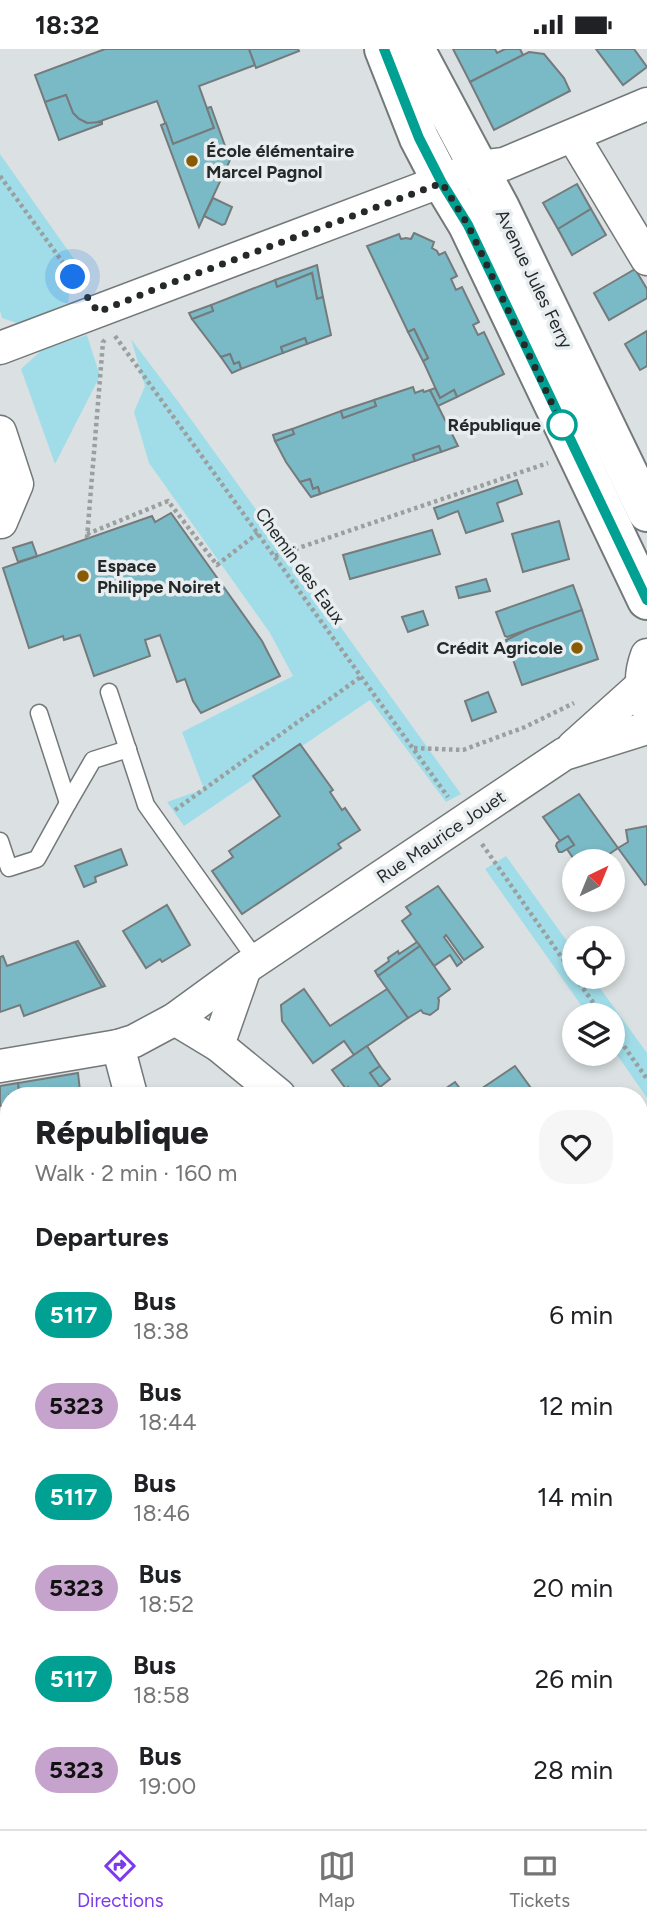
<!DOCTYPE html>
<html lang="en">
<head>
<meta charset="utf-8">
<style>
	:root { --surface:#fff; --page:#f6f6f6; --text:#202124; --muted:#757577; --line:#e0e0e0; --accent:#7c3aed }
	body { margin:0; font-family:Figtree,sans-serif; background:var(--page); color:var(--text); height:100vh; display:flex; flex-direction:column; font-size:26px; white-space:nowrap }
	* { box-sizing:border-box; margin:0 }
	p { font-size:23px; color:var(--muted) }
	.icon { flex:none; width:38px; height:38px; fill:none; stroke:currentColor; stroke-width:2; stroke-linecap:round; stroke-linejoin:round }
	.map { position:relative; flex:1; overflow:hidden }
	.side { position:absolute; left:0px; top:1038px; width:648px; height:744px; display:flex; flex-direction:column; background:var(--surface); border-radius:28px 28px 0 0; box-shadow:0 4px 10px #0003 }
	.side>* { flex:none }
	.badge { padding:0 14px; border-radius:23px; font-size:24px; line-height:46px }
	.needle { width:46px; rotate:43deg }
	.fabs { position:absolute; left:562px; top:800px; display:grid; gap:14px }
	.fabs a { display:grid; place-items:center; width:63px; height:63px; border-radius:50%; background:var(--surface); box-shadow:0 4px 10px #0003; font-size:35px }
	.you { position:absolute; width:35px; height:35px; margin:-18px; border:5px solid #fff; border-radius:50%; background:#1a73e8; box-shadow:0 0 0 10px #1a73e833 }
	.map>.badge { position:absolute; translate:-50% -50%; box-shadow:0 0 0 4px #fff }
	h2 { padding:0 35px; font-size:26px; line-height:63px }
	.round { display:grid; place-items:center; flex:none; width:74px; height:74px; border-radius:28px; background:var(--page) }
	.summary { display:flex; align-items:center; justify-content:space-between; height:119px; padding:0 35px }
	h1 { font-size:33px; font-weight:800; line-height:52px }
	ul { padding:0; list-style:none }
	li { display:flex; align-items:center; gap:21px; height:91px; padding:0 35px }
	li div { flex:1 }
	li b { display:block; font-size:26px }
	li em { font-style:normal }
	li .badge { min-width:77px; font-weight:700; text-align:center }
	.status { display:flex; justify-content:space-between; align-items:center; height:49px; padding:0 35px; background:var(--surface); direction:ltr }
	.status svg { height:19px; fill:currentColor }
	.menu { display:flex; justify-content:space-around; align-items:center; height:98px; border-top:2px solid var(--line); background:var(--surface); font-size:19px; color:var(--muted) }
	.menu a { display:grid; justify-items:center; gap:4px }
	.menu .on { color:var(--accent) }
	.map>svg:first-child { display:block }
	.green { fill:#a1dde9 }
	.building { fill:#7ab9c6; stroke:#757b7c; stroke-width:2 }
	.lines { fill:none; stroke-linecap:round; stroke-linejoin:round }
	.service-casing { stroke:#737879; stroke-width:19 }
	.minor-casing { stroke:#737879; stroke-width:35 }
	.tertiary-casing { stroke:#737879; stroke-width:42 }
	.path { stroke:#9a9f9f; stroke-width:4.5; stroke-dasharray:3.5 3.5; stroke-linecap:butt }
	.service { stroke:#fff; stroke-width:16 }
	.minor { stroke:#fff; stroke-width:32 }
	.tertiary { stroke:#fff; stroke-width:38 }
	.line-casing { stroke:#fff; stroke-width:16 }
	.line { stroke:#00a092; stroke-width:10 }
	.walk { stroke:#262929; stroke-width:7; stroke-dasharray:0 12.6 }
	.poi-dot { fill:#895b00; stroke:#e8eef0; stroke-width:2.5 }
	.stop-dot { fill:#fff; stroke:#00a092; stroke-width:3.5 }
	.labels { text-anchor:middle; stroke-width:7; stroke-linejoin:round; paint-order:stroke }
	.poi-label { font-size:18px; font-weight:bold; fill:#262929; stroke:#e8eef0; text-anchor:start }
	.street-label { font-size:18px; fill:#262929; stroke:#e8eef0 }
	.stop-label { font-size:18px; font-weight:bold; fill:#262929; stroke:#e8eef0; text-anchor:end }
</style>
</head>
<body>
<div class="status"><b>18:32</b><svg viewBox="0 0 49 12"><path d="M0 12V9h3v3zM5 12V6h3v6zM10 12V3h3v9zM15 12V0h3v12zM26 1h20v11H26zM47 4h2v5h-2z"/></svg></div>
<div class="map">
<svg width="647" height="1780" viewBox="0 0 647 1780">
	<rect width="100%" height="100%" fill="#dbe1e2"/>
	<g class="green">
		<path d="M0,105l74,105 -6,44 -48,21 -18,-6 -2,-7z"/>
		<path d="M87,286l13,41 -45,88 -34,-95 21,-19z"/>
		<path d="M131,290l46,61 284,394 -15,8 -76,-102 -186,126 -17,-24 37,-13 -22,-57 111,-56 -23,-43 -121,-170 -15,-51 11,-26z"/>
		<path d="M506,807l68,95v26h18l55,76v45l-34,-49 -1,-34h-24l-103,-146z"/>
	</g>
	<g class="building">
		<path d="M105,0h144l6,16 -56,21 15,42 -41,16 -16,-43 -62,22h-8l-8,-4 -6,-6 -7,-18 -21,7 -10,-27z"/>
		<path d="M249,0h49l1,2 -43,17z"/>
		<path d="M453,0h42l2,4 8,-4h15l3,6 -53,27z"/>
		<path d="M596,0h38l13,18 -24,18z"/>
		<path d="M529,3l15,2 20,24 6,13 -76,39 -24,-48z"/>
		<path d="M66,46l7,18 6,6 8,4 15,-1v2l-43,16 -14,-38z"/>
		<path d="M211,58l19,53 -31,67 -38,-102 5,-2 7,21 41,-16 -7,-20z"/>
		<path d="M577,135l14,25 -33,20 -15,-26z"/>
		<path d="M213,149l19,9 -7,17 -3,1 -18,-9z"/>
		<path d="M591,160l15,26 -34,20 -14,-26z"/>
		<path d="M414,184l20,9 -2,6 5,3 2,4 6,-3 12,24 -6,3 5,11 6,-3 17,35 -6,3 5,10 6,-3 20,42 -47,23 -3,-7 -14,8 -17,-37 5,-3 -14,-29 -6,3 -41,-86 32,-12 2,5 5,-1 5,1z"/>
		<path d="M317,216l6,32 -6,2 -5,-26 -35,14 -2,-7z"/>
		<path d="M635,220l12,20v9l-38,22 -15,-27z"/>
		<path d="M312,224l5,26 6,-2 8,38 -24,9 -2,-6 -24,9 2,6 -42,16 -2,-7 -5,2 -4,-10 -9,3 -29,-38 21,-8 -2,-6 64,-25 2,7z"/>
		<path d="M211,256l2,6 -21,8 -3,-6z"/>
		<path d="M414,280l14,29 -5,3 -15,-29z"/>
		<path d="M647,282v35l-7,4 -15,-26z"/>
		<path d="M305,289l2,6 -24,9 -2,-6z"/>
		<path d="M230,305l4,10 5,-2 2,7 -9,4 -11,-16z"/>
		<path d="M413,338l2,6 8,-3 1,2 6,-2 28,56 -17,6 -2,-6 -26,9 2,6 -95,33 -2,-7 -5,2 -3,-10 -10,3 -14,-20 -11,-21 19,-7 -2,-5 49,-18 2,7 33,-12 -2,-6z"/>
		<path d="M435,339l5,10 14,-8 3,7 -19,9 -8,-16z"/>
		<path d="M374,351l2,6 -33,12 -2,-7z"/>
		<path d="M292,380l2,5 -19,7 -2,-6z"/>
		<path d="M439,397l2,6 -26,9 -2,-6z"/>
		<path d="M310,430l3,10 5,-2 2,7 -9,3 -11,-15z"/>
		<path d="M517,431l5,14 -25,9 6,18 -37,12 -8,-22 -20,8 -4,-11z"/>
		<path d="M171,464l91,128 18,35 -79,37 -8,-12 -8,-22 -8,3 -17,-47 -15,5 5,16 -56,20 -14,-41 -16,5 -1,-4 -34,12 -26,-80 149,-52 3,6z"/>
		<path d="M559,472l10,38 -46,13 -11,-38z"/>
		<path d="M432,481l8,24 -90,25 -7,-24z"/>
		<path d="M32,493l5,14 -19,6 -5,-14z"/>
		<path d="M486,530l4,12 -31,7 -3,-11z"/>
		<path d="M573,536l9,25 -75,27 -2,-1 -9,-24z"/>
		<path d="M582,561l16,49 -76,26 -16,-45 23,-11z"/>
		<path d="M423,562l5,14 -20,7 -6,-15z"/>
		<path d="M488,643l8,20 -24,9 -7,-20z"/>
		<path d="M300,695l33,46 -3,2 12,18 3,-2 15,22 -22,14 3,4 -99,66 -30,-43 21,-14 -4,-6 51,-35 -27,-40z"/>
		<path d="M579,745l39,54 -13,9 3,4h-33l-8,-12 7,-4 -6,-9 -8,5 -17,-24z"/>
		<path d="M647,777v58l-2,1 -27,-37 10,-6 -2,-12z"/>
		<path d="M568,787l6,9 -12,7h-3l-3,-6 1,-3z"/>
		<path d="M121,800l6,16 -32,12 1,5 -12,5 -9,-21z"/>
		<path d="M438,837l45,61 -19,13 -18,-25 -2,2 18,25 -5,4 -7,-11 -16,11 -32,-45 9,-7 -5,-7z"/>
		<path d="M167,856l23,40 -28,17 -2,-3 -14,9 -23,-37z"/>
		<path d="M78,892l27,45 -3,1 -27,-45z"/>
		<path d="M75,893l27,45 -78,29 -4,-11 -20,7v-55l3,-1 4,10z"/>
		<path d="M417,893l3,4 -42,30 -3,-5 14,-10 -1,-3 10,-7 1,3z"/>
		<path d="M420,897l30,43 -12,9 1,2 -1,9 -8,6 -7,-2 -2,-3 -13,8 -30,-42z"/>
		<path d="M304,940l26,37 57,-37 21,29 -54,37 -10,-14 -31,22 -31,-42 -1,-16z"/>
		<path d="M367,997l13,20 -10,7 15,20 -4,2h-26l-7,-8 -2,2 -14,-19z"/>
		<path d="M380,1017l10,13 -10,8 -10,-14z"/>
		<path d="M515,1017l21,29h-50l-5,-6z"/>
		<path d="M78,1024l2,18 -13,2v2h-48l-1,-12z"/>
		<path d="M455,1033l10,13h-29z"/>
		<path d="M18,1034l1,12h-10v9l-9,2v-20z"/>
		<path d="M3,1095h6v51h-1z"/>
		<path d="M639,1111l8,12v34l-8,6z"/>
		<path d="M647,1260v30l-8,-12v-12z"/>
		<path d="M4,1552l5,6v29l-6,5 -3,-3v-33z"/>
		<path d="M9,1627v43l-9,-10v-25z"/>
		<path d="M0,1660l9,10v17l-9,8z"/>
		<path d="M647,1669v36l-8,1v-36z"/>
		<path d="M108,1773h26l-4,3 3,3 -18,1z"/>
	</g>
	<g class="lines">
		<g class="service-casing">
			<g id="service">
				<path d="M109,643l37,113 111,156"/>
				<path d="M39,664l29,90 25,-43 35,-11"/>
				<path d="M0,792l9,27 28,-9 31,-56"/>
			</g>
		</g>
		<g class="minor-casing">
			<g id="minor">
				<path d="M573,87l74,123"/>
				<path d="M0,299l479,-181 25,-3 143,-60"/>
				<path d="M0,383l17,52 -16,38"/>
				<path d="M646,656c-5,-20 -6,-31 1,-50"/>
				<path d="M573,698l68,-61"/>
				<path d="M175,970l43,26 61,50"/>
				<path d="M218,996l27,-77"/>
				<path d="M118,997l13,49"/>
				<path d="M0,1017l118,-20 16,-5 41,-22 70,-51 319,-214 83,-26"/>
				<path d="M639,1192l8,-6"/>
				<path d="M0,1268l9,1"/>
				<path d="M0,1480h9"/>
				<path d="M639,1582h8"/>
				<path d="M0,1730h9"/>
				<path d="M639,1766h8"/>
				<path d="M201,1773l1,7"/>
				<path d="M452,1780l99,-7"/>
			</g>
		</g>
		<g class="tertiary-casing">
			<g id="tertiary">
				<path d="M384,0l35,89 23,44 26,43 179,375"/>
				<path d="M415,0l85,159 147,304"/>
				<path d="M639,1345l8,7"/>
			</g>
		</g>
		<g class="path">
			<path d="M0,127l80,110"/>
			<path d="M115,287l333,461"/>
			<path d="M87,485l81,-33 49,64 41,-32"/>
			<path d="M87,489l16,-196 2,-2"/>
			<path d="M275,507l273,-93"/>
			<path d="M414,699l49,2 62,-23 49,-24"/>
			<path d="M175,761l187,-134"/>
			<path d="M482,795l92,131"/>
			<path d="M575,928l27,38"/>
			<path d="M612,980l35,50"/>
			<path d="M0,1601l9,1"/>
			<path d="M69,1780l1,-7"/>
		</g>
		<use href="#service" class="service"/>
		<use href="#minor" class="minor"/>
		<use href="#tertiary" class="tertiary"/>
	</g>
	<g class="lines">
		<g class="line-casing">
			<path id="line" d="M384,0l35,89 23,45 26,42 179,375"/>
		</g>
		<use href="#line" class="line"/>
		<path class="walk" d="M73,228l25,35 65,-26 279,-103 26,42 94,200"/>
	</g>
	<g class="poi-dot">
		<circle cx="192" cy="112" r="7"/>
		<circle cx="83" cy="527" r="7"/>
		<circle cx="577" cy="599" r="7"/>
	</g>
	<circle class="stop-dot" cx="562" cy="376" r="14"/>
	<g class="labels">
		<g class="poi-label">
			<text x="206" y="108">École élémentaire<tspan x="206" dy="21">Marcel Pagnol</tspan></text>
			<text x="97" y="523">Espace<tspan x="97" dy="21">Philippe Noiret</tspan></text>
			<text x="563" y="605" text-anchor="end">Crédit Agricole</text>
		</g>
		<g class="street-label">
			<text transform="translate(534 230) rotate(64)" y="6">Avenue Jules Ferry</text>
			<text transform="translate(300 517) rotate(54)" y="6">Chemin des Eaux</text>
			<text transform="translate(441 788) rotate(-34)" y="6">Rue Maurice Jouet</text>
		</g>
		<g class="stop-label">
			<text x="541" y="382">République</text>
		</g>
	</g>
</svg>
<div class="fabs">
<a><svg class="needle" viewBox="-14 -14 28 28"><path d="M0-13l5 13h-10z" fill="#e53935"/><path d="M0 13l5-13h-10z" fill="#757577"/></svg></a>
<a><svg class="icon" aria-label="locate" viewBox="0 0 24 24"><circle cx="12" cy="12" r="6"/><path d="M12 2v4M12 18v4M2 12h4M18 12h4"/></svg></a>
<a><svg class="icon" aria-label="layers" viewBox="0 0 24 24"><path d="M12 4l9 5-9 5-9-5zM3 14l9 5 9-5"/></svg></a>
</div>
<div class="you" style="left:73px;top:228px"></div>
<section class="side">
<div class="summary"><div><h1>République</h1><p>Walk · 2 min · 160 m</p></div><a class="round"><svg class="icon" aria-label="heart" viewBox="0 0 24 24"><path d="M12 20l-8-8c-3-5 5-10 8-4 3-6 11-1 8 4z"/></svg></a></div>
<h2>Departures</h2>
<ul>
<li><span class="badge" style="background:#00a092;color:#fff">5117</span><div><b>Bus</b><p>18:38</p></div><em>6 min</em></li>
<li><span class="badge" style="background:#c5a3cd;color:#111">5323</span><div><b>Bus</b><p>18:44</p></div><em>12 min</em></li>
<li><span class="badge" style="background:#00a092;color:#fff">5117</span><div><b>Bus</b><p>18:46</p></div><em>14 min</em></li>
<li><span class="badge" style="background:#c5a3cd;color:#111">5323</span><div><b>Bus</b><p>18:52</p></div><em>20 min</em></li>
<li><span class="badge" style="background:#00a092;color:#fff">5117</span><div><b>Bus</b><p>18:58</p></div><em>26 min</em></li>
<li><span class="badge" style="background:#c5a3cd;color:#111">5323</span><div><b>Bus</b><p>19:00</p></div><em>28 min</em></li>
</ul>
</section>
</div>
<nav class="menu">
<a class="on"><svg class="icon" aria-label="directions" viewBox="0 0 24 24"><path d="M12 3l9 9-9 9-9-9zM9 14v-3h6M13 9l2 2-2 2"/></svg>Directions</a>
<a><svg class="icon" aria-label="map" viewBox="0 0 24 24"><path d="M3 6l6-2 6 2 6-2v14l-6 2-6-2-6 2zM9 4v14M15 6v14"/></svg>Map</a>
<a><svg class="icon" aria-label="tickets" viewBox="0 0 24 24"><path d="M3 7h18v10H3zM15 7v10"/></svg>Tickets</a>
</nav>
</body>
</html>
